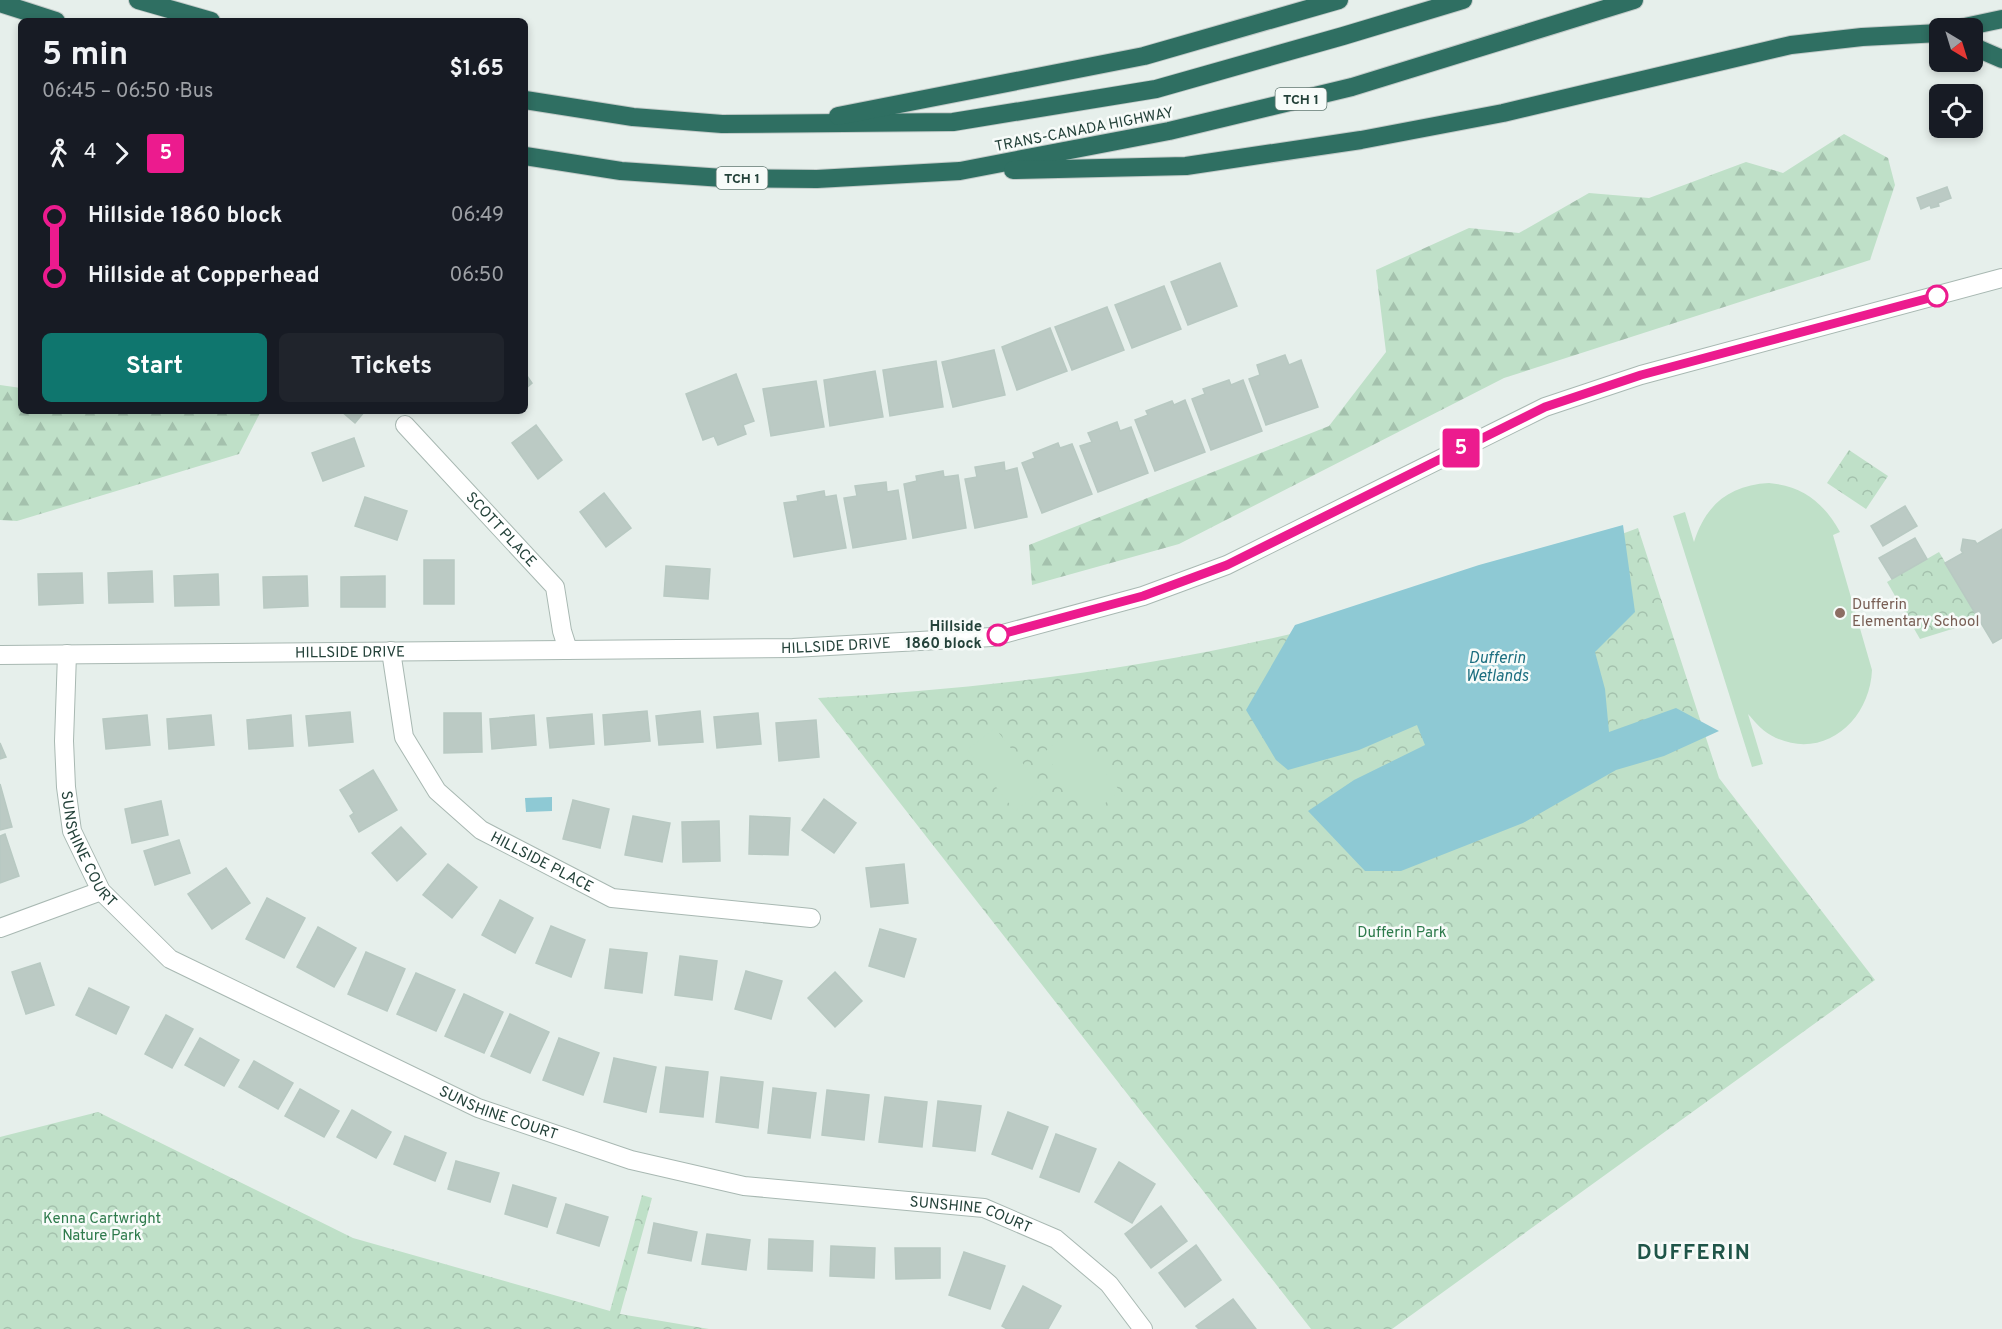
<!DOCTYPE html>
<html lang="en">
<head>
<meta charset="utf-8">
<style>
	:root { --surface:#171b24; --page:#20242c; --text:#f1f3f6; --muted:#9ea1a6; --accent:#0f766e }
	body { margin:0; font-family:Overpass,sans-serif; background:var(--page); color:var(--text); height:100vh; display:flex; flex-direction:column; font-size:22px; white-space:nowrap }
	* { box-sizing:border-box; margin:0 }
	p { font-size:20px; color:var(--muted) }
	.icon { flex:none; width:33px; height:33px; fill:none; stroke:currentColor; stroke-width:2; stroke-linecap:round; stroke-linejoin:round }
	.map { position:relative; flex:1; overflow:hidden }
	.panel { position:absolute; left:18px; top:18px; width:510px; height:396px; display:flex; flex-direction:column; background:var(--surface); border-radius:9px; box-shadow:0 3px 9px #0003 }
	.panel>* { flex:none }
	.badge { padding:0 12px; border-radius:4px; font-size:21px; line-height:39px }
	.needle { width:39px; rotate:142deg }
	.controls { position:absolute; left:1929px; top:18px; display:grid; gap:12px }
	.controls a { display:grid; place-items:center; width:54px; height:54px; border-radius:9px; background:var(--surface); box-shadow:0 3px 9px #0003; font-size:30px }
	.map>.badge { position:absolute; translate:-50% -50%; box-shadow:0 0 0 3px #fff }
	.legs { display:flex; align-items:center; gap:9px; height:66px; padding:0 24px; font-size:20px }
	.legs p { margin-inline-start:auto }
	.headline { display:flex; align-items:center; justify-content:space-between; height:102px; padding:0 24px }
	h1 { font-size:33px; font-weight:700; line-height:45px }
	.action { display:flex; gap:12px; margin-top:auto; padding:12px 24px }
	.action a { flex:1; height:69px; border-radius:9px; background:var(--accent); color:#fff; font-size:24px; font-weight:700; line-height:69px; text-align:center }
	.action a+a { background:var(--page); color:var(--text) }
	ul { padding:0 24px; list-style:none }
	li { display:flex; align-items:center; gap:21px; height:60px; font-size:22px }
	li i { display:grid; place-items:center; width:9px; height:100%; margin:0 8px; background:currentColor }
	li i::after { content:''; width:15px; height:15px; margin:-8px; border:4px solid; border-radius:50%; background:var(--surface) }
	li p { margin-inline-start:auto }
	li:first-child i { background:linear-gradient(#0000 50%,currentColor 0) }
	li:last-child i { background:linear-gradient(currentColor 50%,#0000 0) }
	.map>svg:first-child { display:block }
	.forest { fill:url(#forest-firs) }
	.park { fill:url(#park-crowns) }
	.pitch { fill:#bfe0c8 }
	.water { fill:#8ec9d4 }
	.building { fill:#bbcac4; stroke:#b8c9c2; stroke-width:1.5 }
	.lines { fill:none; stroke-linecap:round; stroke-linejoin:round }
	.minor-casing { stroke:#a8b8b2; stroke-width:20 }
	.tertiary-casing { stroke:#a8b8b2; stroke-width:20 }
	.motorway-casing { stroke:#c2cac8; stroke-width:20 }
	.minor { stroke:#fff; stroke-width:18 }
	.tertiary { stroke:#fff; stroke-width:18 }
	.motorway { stroke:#2f6f62; stroke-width:18 }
	.line-1-casing { stroke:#fff; stroke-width:14 }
	.line-1 { stroke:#ec1b8e; stroke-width:9 }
	.stop-1-dot { fill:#fff; stroke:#ec1b8e; stroke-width:3 }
	.education-dot { fill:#8d6e63; stroke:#f7fbf9; stroke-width:2 }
	.labels { text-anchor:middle; stroke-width:5; stroke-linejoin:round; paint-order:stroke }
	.shield { fill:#f7fbf9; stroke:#637a73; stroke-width:1.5 }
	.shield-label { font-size:14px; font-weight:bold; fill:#24423a }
	.street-label { font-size:15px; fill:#24423a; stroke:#f7fbf9 }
	.education-label { font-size:15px; fill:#785e54; stroke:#f7fbf9; text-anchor:start }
	.stop-label { font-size:15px; font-weight:bold; fill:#24423a; stroke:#f7fbf9; text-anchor:end }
	.park-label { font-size:15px; fill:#2d7a4b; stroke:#f7fbf9 }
	.water-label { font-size:16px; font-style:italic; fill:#1c6f80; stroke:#f7fbf9 }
	.district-label { font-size:21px; font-weight:bold; letter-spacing:1.5px; fill:#1f5548; stroke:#f7fbf9 }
</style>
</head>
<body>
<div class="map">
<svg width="2002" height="1329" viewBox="0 0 2002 1329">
	<defs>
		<pattern id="forest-firs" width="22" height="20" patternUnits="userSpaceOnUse" patternTransform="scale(1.5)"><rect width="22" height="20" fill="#bfe0c8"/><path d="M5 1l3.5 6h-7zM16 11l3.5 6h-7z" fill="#a4c1ad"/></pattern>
		<pattern id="park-crowns" width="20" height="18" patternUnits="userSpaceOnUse" patternTransform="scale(1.5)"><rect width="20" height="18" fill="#bfe0c8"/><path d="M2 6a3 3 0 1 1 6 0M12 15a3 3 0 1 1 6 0" fill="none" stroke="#a4c1ad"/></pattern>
	</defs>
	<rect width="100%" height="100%" fill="#e6efeb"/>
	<g class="forest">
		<path d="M1844,134l44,24 7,27 -25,75 -366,118 -325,166 -147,41 -3,-40 300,-119 57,-74 -10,-82 93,-42 50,5 70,-40 60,5 97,-36 37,11z"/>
		<path d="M0,385l21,3v23h240l-22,43 -222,67 -17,-1z"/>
	</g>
	<g class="park">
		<path d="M1849,450l39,26 -22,33 -39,-26z"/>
		<path d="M1638,528l81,250 156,202 -483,349h-81l-493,-631c186,-10 372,-35 552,-84 39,-11 78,-24 117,-36 51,-16 101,-31 151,-50z"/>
		<path d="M1939,552l39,65 -13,8 -45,14 -33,-57z"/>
		<path d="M98,1112l255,126 257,73 32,-116 10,3 -32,116 89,15h-709v-192z"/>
	</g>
	<g class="pitch">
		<path d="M1769,483c34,3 55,20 71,49l-7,3 39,135c-2,50 -47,90 -96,68 -13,-6 -20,-15 -28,-24l15,50 -11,3 -79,-251 12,-4 9,30c12,-38 36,-57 75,-59z"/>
		<path d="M995,728l48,61 -28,22 -48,-61z"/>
		<path d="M1072,730l48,61 -28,23 -49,-61z"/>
	</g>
	<g class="water">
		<path d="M1623,525l12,87 -40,40 10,37 4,43 67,-24 43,23 -55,25 -48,14 -93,53 -122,48h-36l-57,-60 46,-31 71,-35 -8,-20 -58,25 -71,20 -12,-10 -30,-50 49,-85 184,-60z"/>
		<path d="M552,797v14l-26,1 -1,-14z"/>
	</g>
	<g class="building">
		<path d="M1947,187l4,11 -13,5 1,3 -8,2 -1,-3 -9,4 -4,-11z"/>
		<path d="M1220,263l17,43 -49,19 -17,-43z"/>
		<path d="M1164,286l17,43 -49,19 -17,-43z"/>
		<path d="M1107,307l17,43 -52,20 -17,-43z"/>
		<path d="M1050,328l17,43 -50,19 -15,-43z"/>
		<path d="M994,350l11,45 -52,12 -11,-45z"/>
		<path d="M1285,355l4,10 12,-5 17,47 -52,18 -17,-46 11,-4 -3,-10z"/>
		<path d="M936,361l7,46 -53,9 -7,-46z"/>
		<path d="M875,371l8,46 -53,9 -6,-46z"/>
		<path d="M525,373l7,10 -7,6z"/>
		<path d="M736,374l18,47 -11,4 3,9 -28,11 -4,-9 -11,4 -17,-46z"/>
		<path d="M1229,380l2,5 12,-5 19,51 -51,19 -19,-51 13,-5 -2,-5z"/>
		<path d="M816,381l8,46 -53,9 -8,-47z"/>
		<path d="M1185,400l20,52 -50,19 -20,-51 13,-5 -2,-4 26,-10 2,4z"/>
		<path d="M341,411h24l-10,12z"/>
		<path d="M1117,422l3,9 11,-4 17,46 -50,19 -18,-46 12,-4 -4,-9z"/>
		<path d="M536,425l26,35 -24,19 -26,-36z"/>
		<path d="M354,438l10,28 -41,15 -11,-28z"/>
		<path d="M1058,443l2,5 12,-4 20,50 -50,19 -20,-50 13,-5 -2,-5z"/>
		<path d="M1004,462l1,9 12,-3 10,49 -52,11 -10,-49 12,-2 -2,-10z"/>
		<path d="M943,471l1,6 14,-2 8,53 -53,10 -9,-54 13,-3 -1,-5z"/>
		<path d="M886,482l1,10 11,-2 8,49 -53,9 -9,-50 13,-2 -2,-10z"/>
		<path d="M824,491l1,6 11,-2 10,53 -52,9 -10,-54 14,-2 -1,-5z"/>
		<path d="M604,493l27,35 -25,19 -26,-35z"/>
		<path d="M365,497l42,14 -10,29 -42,-14z"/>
		<path d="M1905,506l12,20 -34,20 -12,-20z"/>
		<path d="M2002,529v109l-9,5 -48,-80 18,-10 -2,-3 2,-11 12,2 2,3z"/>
		<path d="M1915,538l12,21 -35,20 -13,-21z"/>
		<rect x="424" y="560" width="30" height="44"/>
		<path d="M666,566l44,3 -2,30 -44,-3z"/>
		<path d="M152,571l1,31 -44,1 -1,-30z"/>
		<path d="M82,573l1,30 -44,2 -1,-31z"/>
		<path d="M218,574l1,31 -44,1 -1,-30z"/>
		<path d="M307,576l1,30 -44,2 -1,-31z"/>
		<path d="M385,576v31h-44v-30z"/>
		<path d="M647,711l3,30 -45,4 -2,-30z"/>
		<path d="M700,711l3,31 -44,3 -3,-29z"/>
		<path d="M350,712l3,30 -44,4 -3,-30z"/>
		<path d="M444,713h37l1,39 -38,1z"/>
		<path d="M758,713l3,31 -44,4 -3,-31z"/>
		<path d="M592,714l2,30 -44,4 -3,-30z"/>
		<path d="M147,715l3,30 -44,4 -3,-30z"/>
		<path d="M211,715l3,30 -45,4 -2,-30z"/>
		<path d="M291,715l2,31 -44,3 -2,-29z"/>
		<path d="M534,715l2,30 -44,4 -2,-30z"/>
		<path d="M816,720l3,37 -40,4 -3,-38z"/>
		<path d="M0,743l6,14 -6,2z"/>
		<path d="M373,770l24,40 -38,22 -9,-16 4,-3 -14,-23z"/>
		<path d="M0,784l12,43 -12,3z"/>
		<path d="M824,799l32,24 -22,30 -32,-23z"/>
		<path d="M573,800l36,9 -9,39 -37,-9z"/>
		<path d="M161,801l7,34 -36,8 -7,-34z"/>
		<path d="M633,816l37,7 -8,39 -37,-7z"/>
		<path d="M750,816l40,2 -2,37 -39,-1z"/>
		<path d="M719,821l1,40 -37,1 -1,-40z"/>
		<path d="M401,827l25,27 -29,27 -25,-28z"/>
		<path d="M5,834l14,42 -19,7v-47z"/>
		<path d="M179,840l11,33 -35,12 -11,-34z"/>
		<path d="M448,864l29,23 -25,31 -29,-23z"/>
		<path d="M904,864l4,39 -37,4 -5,-39z"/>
		<path d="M226,868l24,35 -38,26 -24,-35z"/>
		<path d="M267,898l38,20 -21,40 -38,-19z"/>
		<path d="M500,900l33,18 -18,35 -33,-18z"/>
		<path d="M551,926l34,14 -14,37 -35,-14z"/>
		<path d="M318,927l38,21 -22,39 -37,-20z"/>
		<path d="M880,929l36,10 -12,38 -35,-11z"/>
		<path d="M610,949l37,4 -5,40 -37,-5z"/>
		<path d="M366,952l39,17 -18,42 -39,-17z"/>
		<path d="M680,956l37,5 -5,39 -37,-5z"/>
		<path d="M40,963l14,42 -28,9 -14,-42z"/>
		<path d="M746,971l36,10 -11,38 -36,-10z"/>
		<path d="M835,972l27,29 -27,26 -27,-29z"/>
		<path d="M416,973l39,17 -19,41 -39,-17z"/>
		<path d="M89,988l40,19 -13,27 -40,-19z"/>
		<path d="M464,994l39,18 -19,41 -39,-17z"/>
		<path d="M510,1014l39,18 -19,41 -39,-17z"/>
		<path d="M166,1015l27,14 -21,39 -27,-14z"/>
		<path d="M200,1038l39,22 -15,26 -39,-21z"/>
		<path d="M559,1038l40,15 -16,42 -40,-15z"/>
		<path d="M614,1058l42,9 -10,45 -42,-10z"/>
		<path d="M254,1061l39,22 -15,26 -39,-22z"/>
		<path d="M666,1067l42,5 -5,45 -43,-5z"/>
		<path d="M721,1077l42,5 -5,46 -42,-6z"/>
		<path d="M773,1088l43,5 -6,45 -42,-5z"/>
		<path d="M300,1089l39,22 -15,26 -39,-21z"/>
		<path d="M827,1090l42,5 -5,45 -42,-5z"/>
		<path d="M885,1097l42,5 -5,45 -43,-5z"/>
		<path d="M938,1101l43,5 -6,45 -42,-5z"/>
		<path d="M352,1110l39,22 -15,26 -39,-21z"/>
		<path d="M1008,1112l40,15 -16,42 -40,-15z"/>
		<path d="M1056,1134l40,15 -17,43 -39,-15z"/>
		<path d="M405,1136l41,17 -11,28 -41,-17z"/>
		<path d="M456,1161l43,12 -9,29 -42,-13z"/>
		<path d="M1119,1162l36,22 -23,39 -37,-21z"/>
		<path d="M513,1185l43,13 -9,29 -42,-13z"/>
		<path d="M566,1204l42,13 -9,29 -42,-13z"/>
		<path d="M1161,1206l26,35 -36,27 -26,-34z"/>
		<path d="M654,1223l43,9 -6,29 -43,-8z"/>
		<path d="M707,1234l43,6 -4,30 -44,-6z"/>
		<path d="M769,1239l44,2 -1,30 -44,-2z"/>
		<path d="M1196,1245l25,35 -36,27 -26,-34z"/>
		<path d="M831,1246l44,2 -1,30 -44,-2z"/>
		<path d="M895,1248h45v30l-44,1z"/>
		<path d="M964,1252l41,14 -15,43 -41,-14z"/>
		<path d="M1023,1286l38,20 -13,23h-41l-5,-3z"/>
		<path d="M1233,1299l23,30h-57l-3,-3z"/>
	</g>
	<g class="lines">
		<g class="minor-casing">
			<g id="minor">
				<path id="s1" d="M405,425l150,162 7,44 6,19"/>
				<path id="s2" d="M391,651l13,86 33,54 44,39 131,68 199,20"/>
				<path id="s3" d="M67,654l-3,87 2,46 6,44 29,60 69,68 308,149 153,52 113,26 240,22 72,31 53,45 34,45"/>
				<path d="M0,928l101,-37"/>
			</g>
		</g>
		<g class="tertiary-casing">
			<g id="tertiary">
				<path id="s4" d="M0,655l793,-7 199,-11 151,-41 84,-31 318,-158 96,-32 361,-97"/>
			</g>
		</g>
		<g class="motorway-casing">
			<g id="motorway">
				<path d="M138,0l73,21"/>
				<path d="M0,3l56,18"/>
				<path d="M1960,28l42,-9"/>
				<path d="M1972,46l30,13"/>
				<path d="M525,100l108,17 89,7 231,-2 203,-33 187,-53 120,-36"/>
				<path d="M838,116l306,-60 195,-56"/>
				<path d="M525,156l96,15 102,7 94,1 143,-8 209,-40 183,-44 282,-87"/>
				<path d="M1013,170l173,-4 175,-26 142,-27 288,-68 71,-8 78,-4"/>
			</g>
		</g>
		<use href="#minor" class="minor"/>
		<use href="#tertiary" class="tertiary"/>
		<use href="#motorway" class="motorway"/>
	</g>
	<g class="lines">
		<g class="line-1-casing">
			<path id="line-1" d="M998,635l145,-39 84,-31 318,-158 96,-32 296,-79"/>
		</g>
		<use href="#line-1" class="line-1"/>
	</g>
	<g class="stop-1-dot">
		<circle cx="1937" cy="296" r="10"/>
		<circle cx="998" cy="635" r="10"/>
	</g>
	<circle class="education-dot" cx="1840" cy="613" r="6"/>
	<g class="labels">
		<g class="shield">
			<rect x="1275.5" y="88" width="51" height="22" rx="4.5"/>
			<rect x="716.5" y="167" width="51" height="22" rx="4.5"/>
		</g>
		<g class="shield-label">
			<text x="1301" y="104">TCH 1</text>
			<text x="742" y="183">TCH 1</text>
		</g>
		<g class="street-label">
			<text transform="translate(1084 129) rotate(-11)" y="5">TRANS-CANADA HIGHWAY</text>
			<text dy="5" stroke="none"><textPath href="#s1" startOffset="142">SCOTT PLACE</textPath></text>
			<text dy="5" stroke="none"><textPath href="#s4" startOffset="836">HILLSIDE DRIVE</textPath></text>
			<text dy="5" stroke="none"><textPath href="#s4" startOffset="350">HILLSIDE DRIVE</textPath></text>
			<text dy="5" stroke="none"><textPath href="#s3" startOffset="200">SUNSHINE COURT</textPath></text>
			<text dy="5" stroke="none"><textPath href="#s2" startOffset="278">HILLSIDE PLACE</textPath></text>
			<text dy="5" stroke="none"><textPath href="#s3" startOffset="704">SUNSHINE COURT</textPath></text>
			<text dy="5" stroke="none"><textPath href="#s3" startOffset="1190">SUNSHINE COURT</textPath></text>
		</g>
		<g class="education-label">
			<text x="1852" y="609">Dufferin<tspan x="1852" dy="17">Elementary School</tspan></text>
		</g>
		<g class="stop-label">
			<text x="982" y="631">Hillside<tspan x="982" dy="17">1860 block</tspan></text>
		</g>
		<g class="park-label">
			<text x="1402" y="937">Dufferin Park</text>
			<text x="102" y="1223">Kenna Cartwright<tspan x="102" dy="17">Nature Park</tspan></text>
		</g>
		<g class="water-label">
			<text x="1497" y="663">Dufferin<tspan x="1497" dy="18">Wetlands</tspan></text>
		</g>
		<g class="district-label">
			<text x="1694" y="1259">DUFFERIN</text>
		</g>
	</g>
</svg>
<div class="controls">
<a><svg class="needle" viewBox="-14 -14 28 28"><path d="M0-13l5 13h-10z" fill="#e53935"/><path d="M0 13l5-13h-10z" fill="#9ea1a6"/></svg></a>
<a><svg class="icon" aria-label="locate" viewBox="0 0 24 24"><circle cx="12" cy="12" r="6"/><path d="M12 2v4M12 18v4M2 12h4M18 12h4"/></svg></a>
</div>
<b class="badge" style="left:1461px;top:448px;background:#ec1b8e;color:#fff">5</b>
<section class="panel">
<div class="headline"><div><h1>5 min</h1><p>06:45 – 06:50 · Bus</p></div><b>$1.65</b></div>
<div class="legs"><svg class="icon" aria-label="walk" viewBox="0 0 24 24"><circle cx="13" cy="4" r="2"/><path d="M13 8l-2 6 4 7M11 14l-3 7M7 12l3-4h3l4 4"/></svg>4<svg class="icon" aria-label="forward" viewBox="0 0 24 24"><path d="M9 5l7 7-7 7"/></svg><b class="badge" style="background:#ec1b8e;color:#fff">5</b></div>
<ul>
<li><i style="color:#ec1b8e"></i><b>Hillside 1860 block</b><p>06:49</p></li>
<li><i style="color:#ec1b8e"></i><b>Hillside at Copperhead</b><p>06:50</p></li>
</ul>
<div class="action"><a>Start</a><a>Tickets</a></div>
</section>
</div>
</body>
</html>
